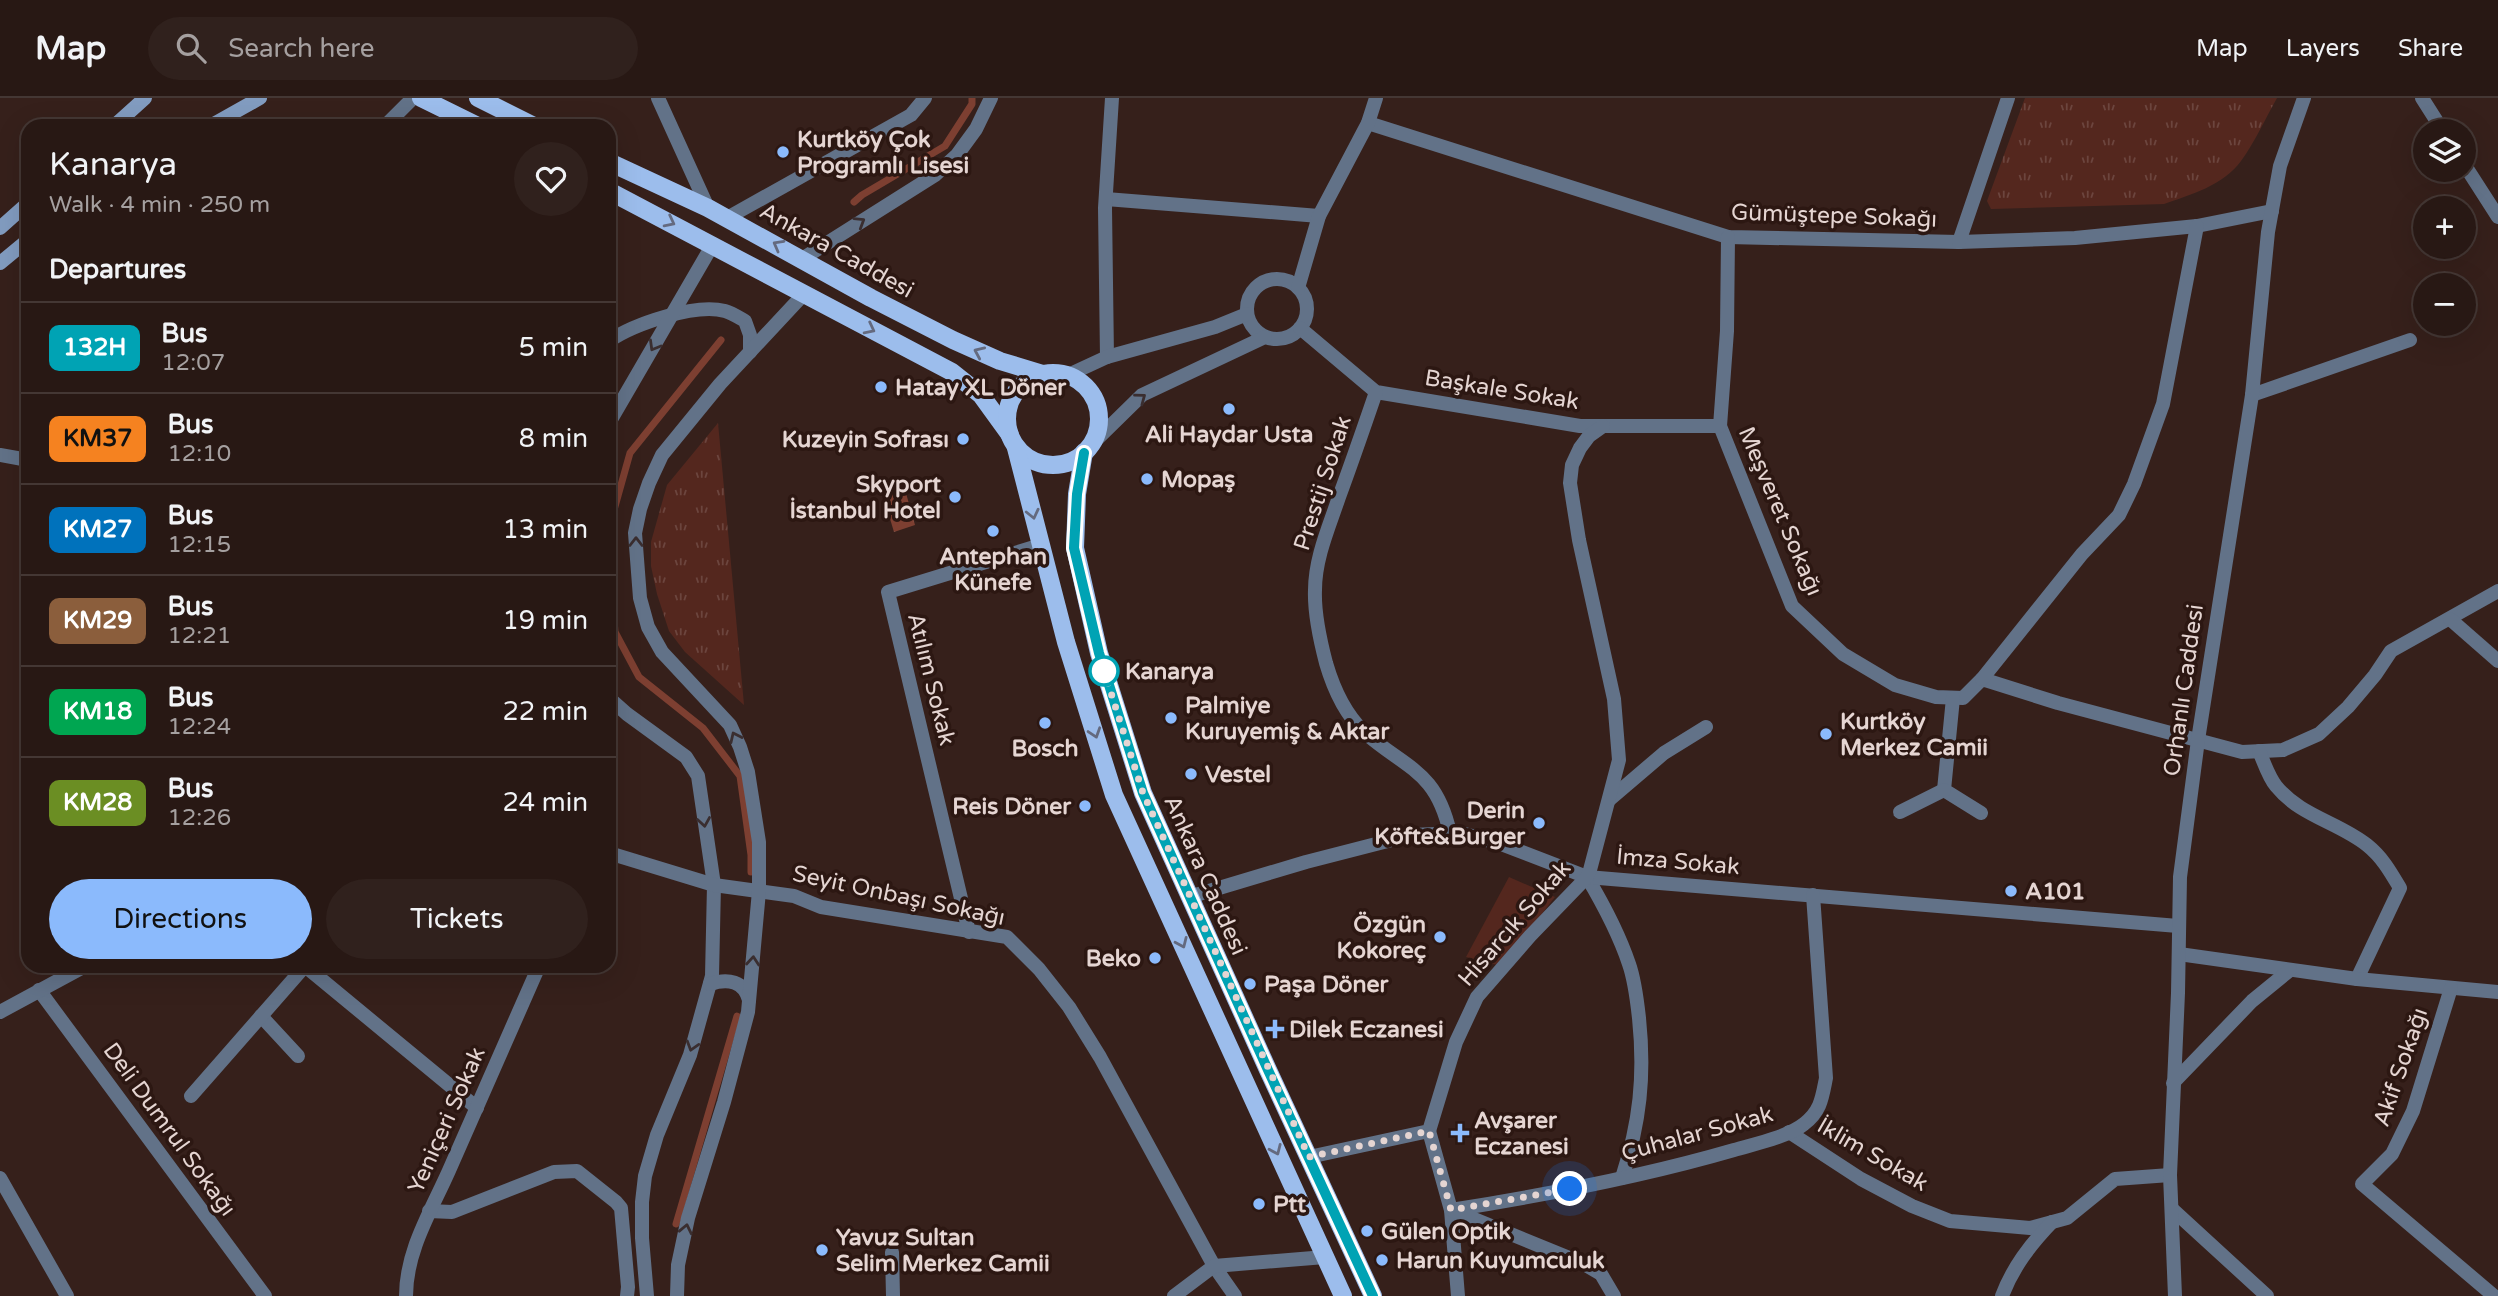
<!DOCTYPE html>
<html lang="en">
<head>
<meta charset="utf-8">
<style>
	:root { --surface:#281814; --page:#30211d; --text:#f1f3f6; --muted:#a5a0a0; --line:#443734; --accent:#8bbafc }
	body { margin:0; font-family:"Varela Round",sans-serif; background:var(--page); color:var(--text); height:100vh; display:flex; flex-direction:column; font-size:26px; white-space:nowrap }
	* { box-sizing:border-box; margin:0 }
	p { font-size:23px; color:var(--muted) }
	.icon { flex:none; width:38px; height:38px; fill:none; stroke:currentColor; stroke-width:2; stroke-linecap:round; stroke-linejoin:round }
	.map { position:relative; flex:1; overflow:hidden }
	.drawer { position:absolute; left:21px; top:21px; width:595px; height:854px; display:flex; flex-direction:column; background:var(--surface); border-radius:21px; box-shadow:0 7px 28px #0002,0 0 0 2px var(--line) }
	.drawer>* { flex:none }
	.badge { padding:0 14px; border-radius:10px; font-size:24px; line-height:46px }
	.controls { position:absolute; left:2413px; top:21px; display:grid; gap:14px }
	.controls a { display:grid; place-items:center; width:63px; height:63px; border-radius:50%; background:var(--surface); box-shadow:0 7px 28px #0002,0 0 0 2px var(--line); font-size:35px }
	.you { position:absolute; width:35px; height:35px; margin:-18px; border:5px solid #fff; border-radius:50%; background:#1a73e8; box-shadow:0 0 0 10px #1a73e833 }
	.map>.badge { position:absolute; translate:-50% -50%; box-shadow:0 0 0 4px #fff }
	h2 { padding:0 28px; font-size:26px; line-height:63px }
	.round { display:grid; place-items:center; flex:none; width:74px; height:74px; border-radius:37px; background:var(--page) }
	.headline { display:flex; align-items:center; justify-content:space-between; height:119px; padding:0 28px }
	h1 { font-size:33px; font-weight:600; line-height:52px }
	.button { display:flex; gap:14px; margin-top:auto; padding:14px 28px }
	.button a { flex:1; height:80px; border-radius:42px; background:var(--accent); color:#111; font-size:28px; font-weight:600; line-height:80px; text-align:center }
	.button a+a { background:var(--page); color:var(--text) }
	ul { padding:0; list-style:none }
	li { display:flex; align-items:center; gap:21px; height:91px; padding:0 28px; border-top:2px solid var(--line) }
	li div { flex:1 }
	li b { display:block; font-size:26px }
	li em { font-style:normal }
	li .badge { min-width:77px; font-weight:700; text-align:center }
	header { display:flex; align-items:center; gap:42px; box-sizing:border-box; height:98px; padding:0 35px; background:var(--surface); border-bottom:2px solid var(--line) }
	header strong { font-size:33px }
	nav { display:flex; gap:38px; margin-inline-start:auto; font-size:24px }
	.search { width:490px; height:63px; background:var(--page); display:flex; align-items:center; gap:18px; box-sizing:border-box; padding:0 24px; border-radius:38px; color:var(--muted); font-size:26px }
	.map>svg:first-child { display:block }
	.grass { fill:url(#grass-tufts) }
	.green { fill:#54271e }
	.water { fill:url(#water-ripples) }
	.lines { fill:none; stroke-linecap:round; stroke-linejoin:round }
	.stream { stroke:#7d3f31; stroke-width:7 }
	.minor { stroke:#627288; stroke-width:14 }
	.tertiary { stroke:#627288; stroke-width:14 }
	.secondary { stroke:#829cc0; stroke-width:14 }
	.primary { stroke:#9cbdec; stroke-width:18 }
	.oneway { stroke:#646a7f }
	.oneway2 { stroke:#3a2e30 }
	.line-casing { stroke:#fff; stroke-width:16 }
	.line { stroke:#00a3b4; stroke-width:10 }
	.walk { stroke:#e5d5d2; stroke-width:7; stroke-dasharray:0 12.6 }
	.poi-dot { fill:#8bbafc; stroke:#2c1712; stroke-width:2.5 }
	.stop-dot { fill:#fff; stroke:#00a3b4; stroke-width:3.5 }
	.labels { text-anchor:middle; stroke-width:7; stroke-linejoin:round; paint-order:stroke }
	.poi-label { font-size:23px; font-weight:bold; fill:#e5d5d2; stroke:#2c1712; text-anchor:start }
	.street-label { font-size:23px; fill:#e5d5d2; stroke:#2c1712 }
	.stop-label { font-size:23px; font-weight:bold; fill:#e5d5d2; stroke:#2c1712; text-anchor:start }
</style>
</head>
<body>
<header>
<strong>Map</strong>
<div class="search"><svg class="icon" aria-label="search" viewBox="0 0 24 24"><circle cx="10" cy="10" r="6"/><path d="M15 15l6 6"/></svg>Search here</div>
<nav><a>Map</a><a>Layers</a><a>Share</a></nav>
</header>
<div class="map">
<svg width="2498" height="1198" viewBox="0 0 2498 1198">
	<defs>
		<pattern id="grass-tufts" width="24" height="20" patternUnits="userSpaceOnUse" patternTransform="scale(1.75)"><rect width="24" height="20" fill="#54271e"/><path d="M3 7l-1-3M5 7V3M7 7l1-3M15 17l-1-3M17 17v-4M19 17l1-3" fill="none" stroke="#6c453e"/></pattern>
		<pattern id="water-ripples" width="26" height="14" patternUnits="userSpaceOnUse" patternTransform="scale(1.75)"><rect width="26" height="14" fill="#7d3f31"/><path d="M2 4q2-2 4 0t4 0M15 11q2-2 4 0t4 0" fill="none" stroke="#8f5a4e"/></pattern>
	</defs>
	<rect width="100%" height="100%" fill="#36201b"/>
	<g class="grass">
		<path d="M2025,0h252c-12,21 -22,44 -36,63 -17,24 -51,34 -77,43l-173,5 -4,-8z"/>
		<path d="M718,325l26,282 -59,-53 -16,-21 -12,-37 -6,-28v-24l16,-57z"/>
	</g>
	<path class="green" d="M1509,779l46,20 -54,69 -35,-9z"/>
	<path class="water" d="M902,381l13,46 -21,7 -14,-47z"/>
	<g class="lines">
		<g class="stream">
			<path d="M854,104l8,-7 83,-49 27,-42v-6"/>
			<path d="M721,242l-91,113 -16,57 -5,48 6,74 24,45 64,51 37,48 11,79v17"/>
			<path d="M676,1126l61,-208"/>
		</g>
		<g class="minor">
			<path d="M658,0l50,110"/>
			<path d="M1368,25l360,114 231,5 116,-4 122,-12 75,-15"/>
			<path d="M385,28l28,-28"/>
			<path d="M1106,101l213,17"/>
			<path d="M1728,139l-1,94 -7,95 72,180 51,48 52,31 41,12 27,1 19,-19 76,24 184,49 41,-2 36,-16 29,-27 27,-32 16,-24 107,-60"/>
			<path d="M1959,144l49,-144"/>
			<circle cx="1277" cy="211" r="30"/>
			<path d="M1298,190l21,-72 49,-93 8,-25"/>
			<path d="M1300,230l76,64 204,34h140"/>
			<path d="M609,243c25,-17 86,-38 116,-30 7,2 13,6 20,10l5,14v17"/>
			<path d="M1107,259l-2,-149 7,-110"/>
			<path d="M1066,278l41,-19 108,-30 32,-13"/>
			<path d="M1376,294c-12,35 -24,70 -37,105 -10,30 -24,61 -24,93 -1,24 5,50 11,73 7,24 19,51 38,69 42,37 72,38 86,101"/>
			<path d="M2252,297l158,-55"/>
			<path d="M609,325l104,-179"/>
			<path d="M1091,347l51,-50 123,-58"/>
			<path d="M0,357l28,5"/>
			<path d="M2450,521l48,42"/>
			<path d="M1982,581l100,-125 37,-39 15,-31 29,-80 34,-178"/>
			<path d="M609,600l18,16 59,43 12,19 16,109 -2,91 -22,79 -33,80 -12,41 -3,26v36l5,58"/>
			<path d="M1953,600l-9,92 37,23"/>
			<path d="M2259,653c5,11 9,25 17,35 24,30 62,36 91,59 15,12 23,26 33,43l-43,91"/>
			<path d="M1609,702l55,-47 42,-26"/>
			<path d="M1900,714l44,-22"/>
			<path d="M609,755l105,32 80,11 27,11 186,30 32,32 30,38 31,50 114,209 21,30"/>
			<path d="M1587,779c16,27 32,57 42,87 6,17 8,36 10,54 6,58 1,104 -17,160"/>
			<path d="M1189,799l117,-35 105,-27 50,-2 40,11 86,33 591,49"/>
			<path d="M969,834l-81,-340 153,-47"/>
			<path d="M2179,856l178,25 141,13"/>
			<path d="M305,868l172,142"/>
			<path d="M710,886c18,-6 34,-3 39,16"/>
			<path d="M2451,890l-38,123 -21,43 -30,30 132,112"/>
			<path d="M39,892l226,306"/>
			<path d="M0,914l85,-46"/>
			<path d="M261,918l37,40"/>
			<path d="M2173,985l79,-82 38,-31"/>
			<path d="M191,998l114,-130"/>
			<path d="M1429,1033l22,79 7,86"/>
			<path d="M1789,1034l72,47 51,27 38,15 80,7 37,-10 48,-39 55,-4"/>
			<path d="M1309,1059l120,-26 27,-89 21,-45 53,-61 57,-59 3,-7 29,-110 -5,-61 -35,-159 -9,-57 2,-18 8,-17 9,-12 14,-10"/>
			<path d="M0,1080l67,118"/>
			<path d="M2172,1111l95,87"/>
			<path d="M1451,1112c95,-15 190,-33 283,-60 20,-6 54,-13 70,-26 17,-13 18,-26 22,-46l-13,-183"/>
			<path d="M1452,1112l132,54 17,10 13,22"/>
			<path d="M429,1113l23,1 102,-40 23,-1 39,31 5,6 7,79 -1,9"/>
			<path d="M892,1154l1,44"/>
			<path d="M406,1198c0,-47 27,-88 45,-130 29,-67 59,-133 88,-200"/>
			<path d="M677,1198l1,-31 10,-47 36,-116 24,-90 11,-121v-49l-11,-70 -8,-25 -10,-22 -68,-73 -14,-25 -8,-29 -5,-65 5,-24 9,-26 13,-28 58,-71 83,-89"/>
			<path d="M1174,1198l40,-30 111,-9"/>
			<path d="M2002,1198c11,-29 28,-51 50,-74"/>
		</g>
		<g class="tertiary">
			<path d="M2422,0l21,33"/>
			<path d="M2464,66l34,53"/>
			<path d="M727,120l184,-103 14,-17"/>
			<path d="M802,161l133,-84 22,-20 19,-26 15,-31"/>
			<path d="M2175,1198l-5,-121 8,-182 2,-116 18,-137 54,-345 16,-163 12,-66 24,-68"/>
		</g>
		<g class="secondary">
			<path d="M114,28l31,-28"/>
			<path d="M210,28l50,-28"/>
			<path d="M0,130l28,-25"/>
			<path d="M0,165l28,-23"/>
		</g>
		<g class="primary">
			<path d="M421,0l57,28"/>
			<path d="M478,0l56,28"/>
			<path d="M609,64l99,46 163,90 82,42 47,21 43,13"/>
			<path d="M609,93l343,181 29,23 29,40"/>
			<circle cx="1053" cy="321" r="46"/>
			<path d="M1016,350l50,194 48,153 229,501"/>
			<path d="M1084,354l-7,42 -2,54 24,105 44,140 125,277 105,226"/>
		</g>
	</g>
	<defs><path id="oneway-chevron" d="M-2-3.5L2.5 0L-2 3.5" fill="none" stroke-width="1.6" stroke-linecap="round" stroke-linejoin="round" transform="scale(1.75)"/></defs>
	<g class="oneway">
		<use href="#oneway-chevron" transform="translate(670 124) rotate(27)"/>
		<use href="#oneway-chevron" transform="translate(778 147) rotate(-151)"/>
		<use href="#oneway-chevron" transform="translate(870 231) rotate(27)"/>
		<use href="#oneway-chevron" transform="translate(979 254) rotate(-156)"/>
		<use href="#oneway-chevron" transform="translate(1033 416) rotate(77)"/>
		<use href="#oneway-chevron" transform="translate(1095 635) rotate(72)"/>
		<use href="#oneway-chevron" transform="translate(1182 845) rotate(66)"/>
		<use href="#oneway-chevron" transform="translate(1276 1052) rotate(66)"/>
	</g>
	<g class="oneway2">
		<use href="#oneway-chevron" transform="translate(860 124) rotate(-32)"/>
		<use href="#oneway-chevron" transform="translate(654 248) rotate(120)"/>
		<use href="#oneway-chevron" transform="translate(1141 300) rotate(-37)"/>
		<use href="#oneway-chevron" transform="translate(636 444) rotate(-90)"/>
		<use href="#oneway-chevron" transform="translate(735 639) rotate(-115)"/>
		<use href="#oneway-chevron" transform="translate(704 724) rotate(81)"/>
		<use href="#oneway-chevron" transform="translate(753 863) rotate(-85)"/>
		<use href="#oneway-chevron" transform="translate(692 948) rotate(107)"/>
		<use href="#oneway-chevron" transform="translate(686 1131) rotate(-78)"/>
	</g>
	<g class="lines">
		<g class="line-casing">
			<path id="line" d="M1084,355l-7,41 -3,54 25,105 44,140 125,277 105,226"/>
		</g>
		<use href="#line" class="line"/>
		<path class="walk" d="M1104,573l39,122 166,364 120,-26 22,79 119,-21"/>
	</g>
	<g class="poi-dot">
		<circle cx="783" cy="54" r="7"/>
		<circle cx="881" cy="289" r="7"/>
		<circle cx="1229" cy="311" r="7"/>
		<circle cx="963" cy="341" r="7"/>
		<circle cx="1147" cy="381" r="7"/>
		<circle cx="955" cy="399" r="7"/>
		<circle cx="993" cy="433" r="7"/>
		<circle cx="1171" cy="620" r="7"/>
		<circle cx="1045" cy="625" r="7"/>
		<circle cx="1826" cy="636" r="7"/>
		<circle cx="1191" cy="676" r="7"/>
		<circle cx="1085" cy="708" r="7"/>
		<circle cx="1539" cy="725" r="7"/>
		<circle cx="2011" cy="793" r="7"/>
		<circle cx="1440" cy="839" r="7"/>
		<circle cx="1155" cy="860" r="7"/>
		<circle cx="1250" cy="886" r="7"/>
		<path d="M1271.5 920.5h7v7h7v7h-7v7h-7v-7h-7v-7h7z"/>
		<path d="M1456.5 1024.5h7v7h7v7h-7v7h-7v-7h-7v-7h7z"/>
		<circle cx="1259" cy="1106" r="7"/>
		<circle cx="1367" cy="1133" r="7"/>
		<circle cx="822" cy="1152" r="7"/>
		<circle cx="1382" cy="1162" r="7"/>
	</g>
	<circle class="stop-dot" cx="1104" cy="573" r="14"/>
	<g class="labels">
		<g class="poi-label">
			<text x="797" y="49">Kurtköy Çok<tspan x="797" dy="26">Programlı Lisesi</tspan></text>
			<text x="895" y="297">Hatay XL Döner</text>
			<text x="1229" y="344" text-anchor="middle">Ali Haydar Usta</text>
			<text x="949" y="349" text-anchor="end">Kuzeyin Sofrası</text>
			<text x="1161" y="389">Mopaş</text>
			<text x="941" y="394" text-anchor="end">Skyport<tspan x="941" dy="26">İstanbul Hotel</tspan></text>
			<text x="993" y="466" text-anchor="middle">Antephan<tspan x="993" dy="26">Künefe</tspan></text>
			<text x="1185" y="615">Palmiye<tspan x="1185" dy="26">Kuruyemiş &amp; Aktar</tspan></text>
			<text x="1840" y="631">Kurtköy<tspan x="1840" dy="26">Merkez Camii</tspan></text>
			<text x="1045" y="658" text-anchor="middle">Bosch</text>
			<text x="1205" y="684">Vestel</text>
			<text x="1071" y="716" text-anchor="end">Reis Döner</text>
			<text x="1525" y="720" text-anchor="end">Derin<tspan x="1525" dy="26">Köfte&amp;Burger</tspan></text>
			<text x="2025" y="801">A101</text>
			<text x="1426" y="834" text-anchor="end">Özgün<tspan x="1426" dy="26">Kokoreç</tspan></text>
			<text x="1141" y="868" text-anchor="end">Beko</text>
			<text x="1264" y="894">Paşa Döner</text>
			<text x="1289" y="939">Dilek Eczanesi</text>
			<text x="1474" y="1030">Avşarer<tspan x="1474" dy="26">Eczanesi</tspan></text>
			<text x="1273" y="1114">Ptt</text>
			<text x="1381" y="1141">Gülen Optik</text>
			<text x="836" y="1147">Yavuz Sultan<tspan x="836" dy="26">Selim Merkez Camii</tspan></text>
			<text x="1396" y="1170">Harun Kuyumculuk</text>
		</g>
		<g class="street-label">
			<text transform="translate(1834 117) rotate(2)" y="8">Gümüştepe Sokağı</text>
			<text transform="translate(837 152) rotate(29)" y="8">Ankara Caddesi</text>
			<text transform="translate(1502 291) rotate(9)" y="8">Başkale Sokak</text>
			<text transform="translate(1322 385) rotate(-72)" y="8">Prestij Sokak</text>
			<text transform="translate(1781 413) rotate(67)" y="8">Meşveret Sokağı</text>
			<text transform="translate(932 581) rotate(76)" y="8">Atılım Sokak</text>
			<text transform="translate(2183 592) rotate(-82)" y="8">Orhanlı Caddesi</text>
			<text transform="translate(1678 763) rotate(5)" y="8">İmza Sokak</text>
			<text transform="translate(1206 777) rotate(66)" y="8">Ankara Caddesi</text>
			<text transform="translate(899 797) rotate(12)" y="8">Seyit Onbaşı Sokağı</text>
			<text transform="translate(1514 825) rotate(-49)" y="8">Hisarcık Sokak</text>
			<text transform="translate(2400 969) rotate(-71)" y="8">Akif Sokağı</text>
			<text transform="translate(446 1022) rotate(-66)" y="8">Yeniçeri Sokak</text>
			<text transform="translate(170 1031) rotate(54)" y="8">Deli Dumrul Sokağı</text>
			<text transform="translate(1697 1035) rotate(-15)" y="8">Çuhalar Sokak</text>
			<text transform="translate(1873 1056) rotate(30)" y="8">İklim Sokak</text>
		</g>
		<g class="stop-label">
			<text x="1125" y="581">Kanarya</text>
		</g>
	</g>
</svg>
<div class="controls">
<a><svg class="icon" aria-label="layers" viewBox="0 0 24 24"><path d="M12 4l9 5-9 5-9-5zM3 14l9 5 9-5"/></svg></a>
<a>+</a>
<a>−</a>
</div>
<div class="you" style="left:1570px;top:1091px"></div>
<section class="drawer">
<div class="headline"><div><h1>Kanarya</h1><p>Walk · 4 min · 250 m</p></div><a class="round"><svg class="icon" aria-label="heart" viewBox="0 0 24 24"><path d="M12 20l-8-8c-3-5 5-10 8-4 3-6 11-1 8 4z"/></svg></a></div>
<h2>Departures</h2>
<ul>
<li><span class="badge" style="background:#00a3b4;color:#fff">132H</span><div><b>Bus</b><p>12:07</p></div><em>5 min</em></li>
<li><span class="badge" style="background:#f58220;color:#111">KM37</span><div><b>Bus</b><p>12:10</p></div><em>8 min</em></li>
<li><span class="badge" style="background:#0072bc;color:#fff">KM27</span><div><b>Bus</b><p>12:15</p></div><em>13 min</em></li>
<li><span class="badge" style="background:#8b5e3c;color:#fff">KM29</span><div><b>Bus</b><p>12:21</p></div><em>19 min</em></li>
<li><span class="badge" style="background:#00a651;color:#fff">KM18</span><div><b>Bus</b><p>12:24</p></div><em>22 min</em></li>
<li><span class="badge" style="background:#6b8e23;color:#fff">KM28</span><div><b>Bus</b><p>12:26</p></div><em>24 min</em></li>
</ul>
<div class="button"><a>Directions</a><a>Tickets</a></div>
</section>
</div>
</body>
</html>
